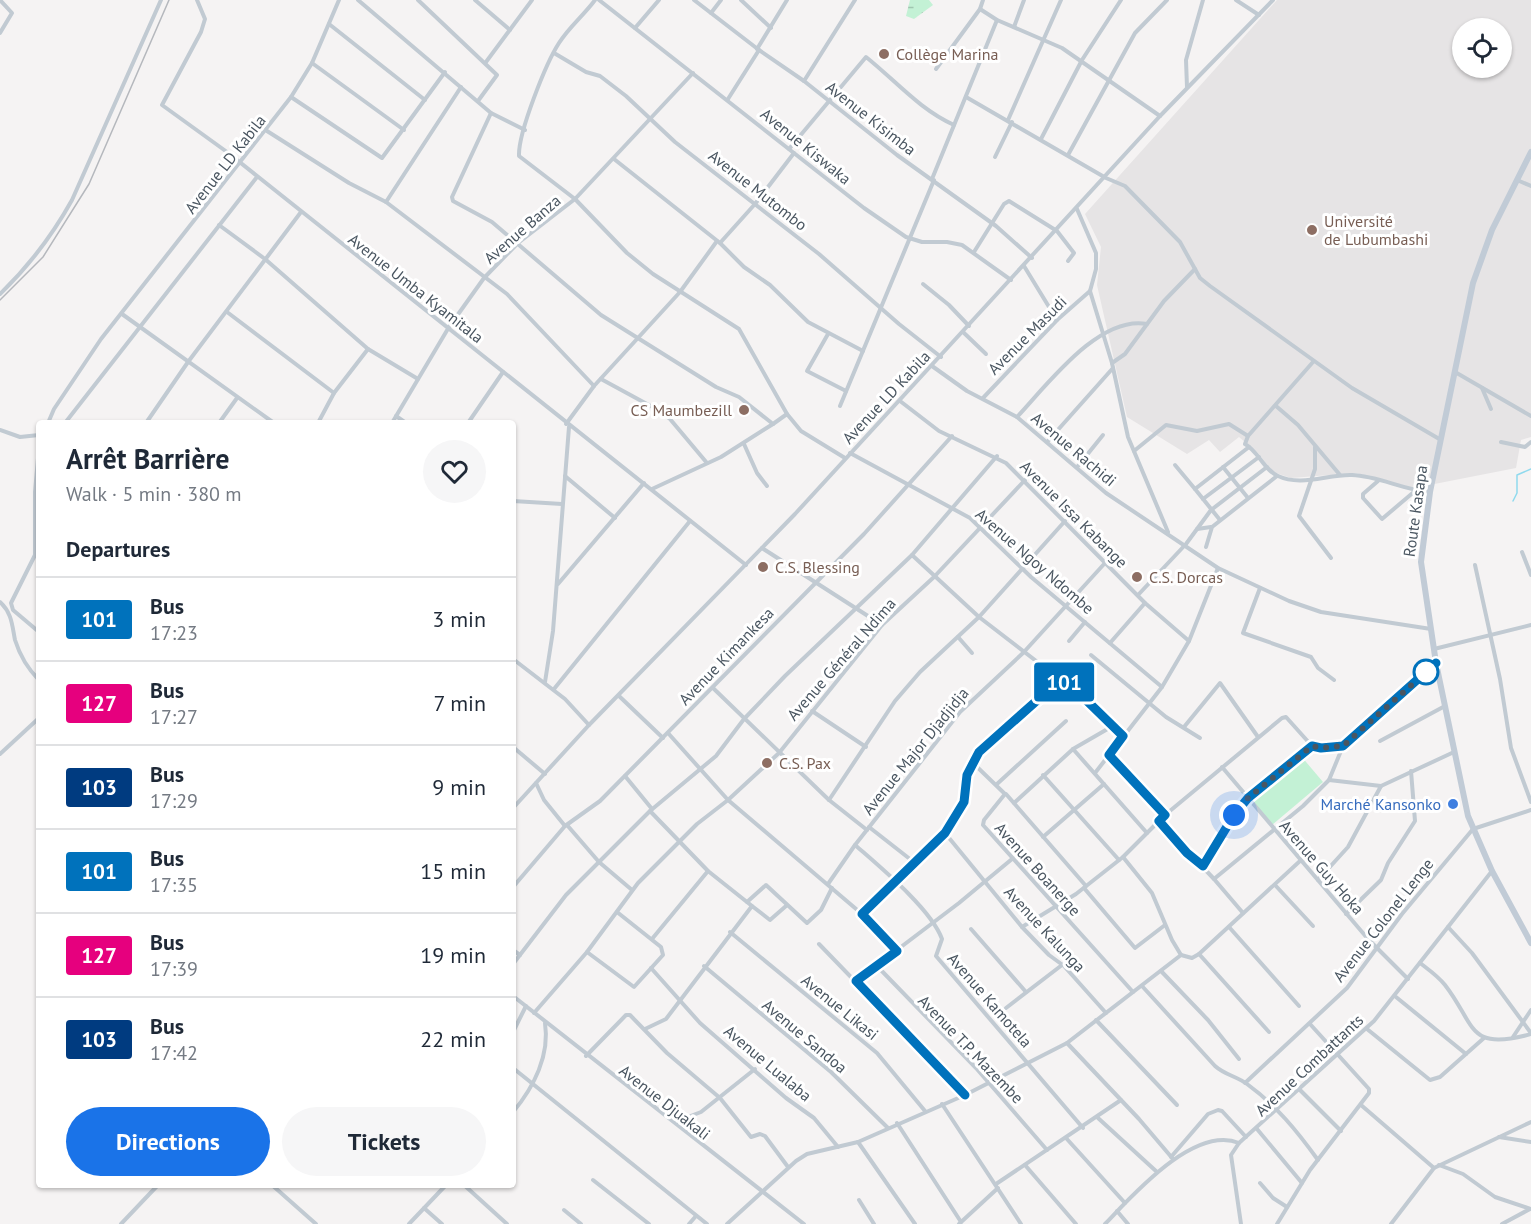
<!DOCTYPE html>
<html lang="en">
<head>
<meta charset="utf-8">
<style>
	:root { --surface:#fff; --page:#f6f6f7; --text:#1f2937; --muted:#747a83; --line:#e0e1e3; --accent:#1a73e8 }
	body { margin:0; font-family:"PT Sans",sans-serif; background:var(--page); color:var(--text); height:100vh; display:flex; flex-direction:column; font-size:22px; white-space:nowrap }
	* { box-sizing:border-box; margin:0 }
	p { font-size:20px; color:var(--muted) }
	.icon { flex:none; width:33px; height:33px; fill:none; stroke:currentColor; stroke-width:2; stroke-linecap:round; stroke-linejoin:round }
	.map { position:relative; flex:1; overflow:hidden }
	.drawer { position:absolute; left:36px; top:420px; width:480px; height:768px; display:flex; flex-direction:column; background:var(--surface); border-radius:6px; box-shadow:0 2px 4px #0004 }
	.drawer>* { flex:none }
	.badge { padding:0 12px; border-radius:4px; font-size:21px; line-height:39px }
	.controls { position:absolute; left:1452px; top:18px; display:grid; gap:12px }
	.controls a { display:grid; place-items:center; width:60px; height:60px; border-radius:50%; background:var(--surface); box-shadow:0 2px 4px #0004; font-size:30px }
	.you { position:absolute; width:30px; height:30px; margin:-15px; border:4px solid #fff; border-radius:50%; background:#1a73e8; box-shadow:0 0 0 9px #1a73e833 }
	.map>.badge { position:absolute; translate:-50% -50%; box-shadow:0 0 0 3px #fff }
	h2 { padding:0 30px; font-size:22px; line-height:54px }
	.round { display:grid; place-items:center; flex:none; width:63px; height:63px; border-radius:32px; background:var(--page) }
	.head { display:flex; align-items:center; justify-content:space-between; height:102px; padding:0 30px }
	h1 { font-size:28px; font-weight:800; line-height:45px }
	.cta { display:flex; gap:12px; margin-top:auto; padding:12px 30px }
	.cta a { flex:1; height:69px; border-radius:36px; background:var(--accent); color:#fff; font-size:24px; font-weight:800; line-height:69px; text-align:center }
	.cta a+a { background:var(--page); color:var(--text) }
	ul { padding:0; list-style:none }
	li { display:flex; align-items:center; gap:18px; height:84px; padding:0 30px; border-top:2px solid var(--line) }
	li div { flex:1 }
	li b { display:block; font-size:22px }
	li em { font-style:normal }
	li .badge { min-width:66px; font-weight:700; text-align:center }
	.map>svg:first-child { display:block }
	.education { fill:#e6e4e5; fill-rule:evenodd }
	.wetland { fill:url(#wetland-marsh) }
	.garden { fill:#c3f1d5 }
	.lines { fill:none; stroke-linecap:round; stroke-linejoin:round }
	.stream { stroke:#90daee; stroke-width:1.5 }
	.street { stroke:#c1cad2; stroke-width:4 }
	.secondary { stroke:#c1cbd6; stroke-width:6 }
	.rail { stroke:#b5b8bd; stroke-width:1.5 }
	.line-casing { stroke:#fff; stroke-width:14 }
	.line { stroke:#0072bc; stroke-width:9 }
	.walk { stroke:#4a5661; stroke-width:6; stroke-dasharray:0 10.8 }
	.education-dot { fill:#8d6e63; stroke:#fff; stroke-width:2 }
	.stop-dot { fill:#fff; stroke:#0072bc; stroke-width:3 }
	.shop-dot { fill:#3f7fe0; stroke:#fff; stroke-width:2 }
	.labels { text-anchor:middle; stroke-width:6; stroke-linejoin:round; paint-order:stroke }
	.education-label { font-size:16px; fill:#785e54; stroke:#fff; text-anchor:start }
	.street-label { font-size:16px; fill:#4a5661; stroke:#fff }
	.shop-label { font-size:16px; fill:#366cbe; stroke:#fff; text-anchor:end }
</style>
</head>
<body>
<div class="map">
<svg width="1531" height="1224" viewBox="0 0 1531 1224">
	<defs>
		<pattern id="wetland-marsh" width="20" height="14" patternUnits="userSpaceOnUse" patternTransform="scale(1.5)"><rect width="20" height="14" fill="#c3f1d5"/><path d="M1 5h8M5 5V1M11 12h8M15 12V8" fill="none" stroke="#a0c6b0"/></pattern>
	</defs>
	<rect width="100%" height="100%" fill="#f5f3f3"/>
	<path class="education" d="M1277,0h254v437l-10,3 -5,28 -102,20 -58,-15 -65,5 -18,-6 -15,-19 -19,-16 -19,15 -11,-12 -22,14 -60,-37 -30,-132 4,-38 -16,-33zM1462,28h40v40h-40z"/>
	<path class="wetland" d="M910,0h19l4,5 -19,14 -8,-3z"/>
	<path class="garden" d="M1301,756l22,26 -51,43 -21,-26z"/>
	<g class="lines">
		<path class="stream" d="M1513,501l4,-8v-18l14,-6"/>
		<g class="street">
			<path d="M197,0l8,19 -4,13 -39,73 65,47 519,413"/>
			<path d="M358,0l133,113 34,17"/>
			<path d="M418,0l79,75 -19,26"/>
			<path d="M475,0l35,30"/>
			<path d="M595,0c-11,15 -26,27 -36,43 -13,20 -41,90 -40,113l56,43 52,54 26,21 86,55 48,85"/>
			<path d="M599,0l265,208 42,29 16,5h25l15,3 49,35"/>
			<path d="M694,0l65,50 45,31 93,74 99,71 36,32"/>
			<path d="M741,0l30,28"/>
			<path d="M1236,0l23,15"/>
			<path d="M980,9l17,11 65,28 98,68"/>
			<path d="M711,13l10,-13"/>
			<path d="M329,24l96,76"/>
			<path d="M1014,27l10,-27"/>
			<path d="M635,28l24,-28"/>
			<path d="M0,33l12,-20 -12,-13"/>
			<path d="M757,49l30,-49"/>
			<path d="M554,53l32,19 14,4 26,20 49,46 144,112 80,70 42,33"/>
			<path d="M486,62l46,-62"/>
			<path d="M312,63l92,67"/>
			<path d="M936,69l44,-60 3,-9"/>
			<path d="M804,81l51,-81"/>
			<path d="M1187,87l-1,-27 17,-60"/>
			<path d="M291,97l91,61 63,-86"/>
			<path d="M966,97l140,81 19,8 55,56 20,36 10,8 142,102 89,52"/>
			<path d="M728,99l31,-49"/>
			<path d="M491,113l-39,84 1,4 39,21 109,93 115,72 23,10 34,27 14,-10 14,17 44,27"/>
			<path d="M1008,120l53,-120"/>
			<path d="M267,131l82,52 37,19 121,92 87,92 86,-94 37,-51"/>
			<path d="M1041,139l41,-79 39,-60"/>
			<path d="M789,149l77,-92c30,24 53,52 88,68"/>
			<path d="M1068,155l67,-122 32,-33"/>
			<path d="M995,157l17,-35"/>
			<path d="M614,159l106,84 24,24 26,18 38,37 55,29"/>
			<path d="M932,179l65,-159"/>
			<path d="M1517,180l14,6"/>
			<path d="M386,202l75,-115"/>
			<path d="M1077,209l19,44v16l-6,22 22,72 16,74 40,95"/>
			<path d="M219,225l46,34 103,90 50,30"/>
			<path d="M720,243l35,-39 39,-51"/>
			<path d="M974,252l30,-48 5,-3 48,30 17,22 -6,8"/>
			<path d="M1024,266l33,54"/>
			<path d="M923,284l26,21 20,21"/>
			<path d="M0,294c29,-28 52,-58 72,-94l89,-200"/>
			<path d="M227,312l107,81"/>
			<path d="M122,314l152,109"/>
			<path d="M963,332l23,22"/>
			<path d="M828,334l-21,37 39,20"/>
			<path d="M1313,362l-65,74 -3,8c14,8 19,26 33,32 23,11 50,-2 74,-1 27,1 51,15 78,17"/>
			<path d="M1112,363l13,-9 39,-53 31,-32"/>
			<path d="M932,366l35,25 50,26 89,76 112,75 71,33 32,11 110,17"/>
			<path d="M1455,372l76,44"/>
			<path d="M601,379l57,31 12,9 37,44"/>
			<path d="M1482,388l9,21"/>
			<path d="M983,398l74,-78 33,-29"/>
			<path d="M900,401l39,30 67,32 139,140 44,38"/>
			<path d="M840,406l94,-226"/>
			<path d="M1276,406l22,19 42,50"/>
			<path d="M396,416l10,7"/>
			<path d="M1017,417c31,-33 82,-102 130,-93"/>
			<path d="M48,423l6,-14 47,-70 190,-242 21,-34 27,-63"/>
			<path d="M65,423l192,-246"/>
			<path d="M146,423l42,-61 113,-150"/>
			<path d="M219,423l18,-25"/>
			<path d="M318,423l16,-30 34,-44"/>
			<path d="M392,423l57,-96 35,-49 34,-35 57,-44 118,-126"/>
			<path d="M468,423l35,-51"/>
			<path d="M566,424l28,-38"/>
			<path d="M0,430l20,7 19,-2"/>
			<path d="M1048,441l65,-73"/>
			<path d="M1501,442l24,5 6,-5"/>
			<path d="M744,444l13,29 10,13"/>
			<path d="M39,447l-4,45v63l-24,48 2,7 26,22"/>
			<path d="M1315,447v22l-16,47 32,42"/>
			<path d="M1134,451l32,-26 31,6 32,-7 19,12"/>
			<path d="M850,453l120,65 61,59 131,110"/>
			<path d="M1175,465l20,24"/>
			<path d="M1078,466l25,-31"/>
			<path d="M1223,467l25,31"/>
			<path d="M565,476l50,42"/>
			<path d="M1378,481l-15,13v4l19,21 33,-28"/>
			<path d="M652,489l69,-32 52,-33"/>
			<path d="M1203,499l56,-42"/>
			<path d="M513,501l49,3"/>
			<path d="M1220,520l-25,-31 54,-42"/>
			<path d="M1197,529l14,-2"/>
			<path d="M1206,547l6,-20 65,-51"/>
			<path d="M762,548l120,77"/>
			<path d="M1522,552l9,23"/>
			<path d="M912,555l67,62 104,80 40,40"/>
			<path d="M1475,565l25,114 11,69 20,54"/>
			<path d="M558,584l86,-101"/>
			<path d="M1260,588l-17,45 68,24 7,11 16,12"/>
			<path d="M1138,595l48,-51 25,-34 56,-43"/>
			<path d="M0,602c12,11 12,23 15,38 5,16 13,29 24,40"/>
			<path d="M958,637l14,16"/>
			<path d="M1069,641l16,-19"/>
			<path d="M1110,643l35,-40"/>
			<path d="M1434,649l97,-24"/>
			<path d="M1091,655l75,62 34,21"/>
			<path d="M513,659l52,40 24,26"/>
			<path d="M545,682l8,-51 16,-204"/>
			<path d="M713,688l116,112 38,30"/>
			<path d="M554,689l136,-168"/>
			<path d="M619,696l44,42"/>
			<path d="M812,711l54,36"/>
			<path d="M1184,727l36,-44 38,54"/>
			<path d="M668,733l60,67 134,114 35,37"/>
			<path d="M1380,741l65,-35"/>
			<path d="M1312,746l9,2 22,-2 93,-82"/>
			<path d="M513,747l32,27"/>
			<path d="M1073,749l74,84"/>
			<path d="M0,754l39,-36"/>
			<path d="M1109,755l56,60"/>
			<path d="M972,762l33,32 -21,26 -1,5 150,167"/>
			<path d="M1222,767l146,172 40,40"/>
			<path d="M1095,773l67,-86 27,-46 29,-73"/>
			<path d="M1043,775l76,85"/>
			<path d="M625,776l27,33"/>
			<path d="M1329,780l52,6"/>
			<path d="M536,783l8,17 21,26"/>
			<path d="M997,784l69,-63"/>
			<path d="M1006,794l80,92"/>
			<path d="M829,800l66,-99 25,-29 59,-55 86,-96"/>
			<path d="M1014,803l59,-54 38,-22"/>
			<path d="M513,808l76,-83 206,-211 365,-398 113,-116"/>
			<path d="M650,811l58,60 44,35"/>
			<path d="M1159,821l55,58 29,34"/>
			<path d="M567,825l32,37 33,28"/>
			<path d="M869,827l46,36"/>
			<path d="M945,833l77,94 27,28 15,11 42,47"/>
			<path d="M1043,837l61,-53"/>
			<path d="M855,845c25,22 76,64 87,94l-6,17 147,172"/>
			<path d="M1123,857l29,36 20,47 9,15"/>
			<path d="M1203,866l31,-51 14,-17 64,-52"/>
			<path d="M1214,879l89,-73 26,-26 14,-34"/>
			<path d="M1318,880l30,-33 33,-61 73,-34"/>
			<path d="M828,884l27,-39 105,-133 63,-59 82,-90"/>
			<path d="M1275,885l38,41"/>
			<path d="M513,887l52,-61 35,-25 264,-267 88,-98"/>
			<path d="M1084,888l51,60 30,-23"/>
			<path d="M747,902l19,-17 41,38 14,-13 11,-22"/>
			<path d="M862,914l83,-81 19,-30 3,-28 12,-23 81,-72"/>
			<path d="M1346,914l35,-34 7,-17 27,-42 -4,-50"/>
			<path d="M1022,927l54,-33 47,-37 42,-42 117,-97 4,-1 26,29"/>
			<path d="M1229,927l70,79"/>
			<path d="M1448,927l24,26 59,80"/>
			<path d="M971,929l55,63"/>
			<path d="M730,932l147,121 48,58"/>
			<path d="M652,939l56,-68"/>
			<path d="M819,944l146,151"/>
			<path d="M513,950l7,5"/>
			<path d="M587,952l47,35 29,-32 -2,-8 -44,-35"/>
			<path d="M1199,954l70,78"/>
			<path d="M1420,963c9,7 18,13 25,22 31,40 22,67 86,49"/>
			<path d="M513,964l53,-69 84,-84 66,-55 28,-37 41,-43 127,-121 85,-99"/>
			<path d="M876,965l100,103 71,82"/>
			<path d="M704,966l127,106 57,56"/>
			<path d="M651,968l49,55 86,75 28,20 24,29"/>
			<path d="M1161,971l47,49 31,39"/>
			<path d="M856,981l103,-78 53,-44"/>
			<path d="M1142,986l73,80c10,9 21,10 32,18 29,21 50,47 71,76"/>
			<path d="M513,996l291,228"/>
			<path d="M1396,997l70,57"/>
			<path d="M1006,1008l56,-43"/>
			<path d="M534,1013l53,-61 51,-69 59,-59 31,-24 51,-47 103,-128 52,-48 91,-97"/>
			<path d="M1096,1020l81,85"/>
			<path d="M645,1029l21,-10 86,-113 18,14 16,-14"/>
			<path d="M1367,1029l63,51 10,-3 44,-39"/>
			<path d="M513,1032l13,-26"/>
			<path d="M1513,1037l18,-27"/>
			<path d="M1067,1043l72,76 34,40"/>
			<path d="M586,1056l40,-41h4l37,38 53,45 31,39 9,-3 5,2 23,31"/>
			<path d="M513,1068l194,156"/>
			<path d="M1245,1083l102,-95 55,-74 71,-85 58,-19"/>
			<path d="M1300,1090l41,41"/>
			<path d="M942,1104l79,120"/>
			<path d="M1361,1105l73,63"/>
			<path d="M513,1112c21,-25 37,-57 32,-89"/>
			<path d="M1098,1118l59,54"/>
			<path d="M675,1122l26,-10 54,-43"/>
			<path d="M897,1123l64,99"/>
			<path d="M1257,1129l45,54"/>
			<path d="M1499,1137l32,5"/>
			<path d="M1066,1138l59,65"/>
			<path d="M858,1142l57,82"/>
			<path d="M1239,1143l-8,12 10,69"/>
			<path d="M1171,1157l37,-43 10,-4 4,1 24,26"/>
			<path d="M1025,1165l51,59"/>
			<path d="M1439,1165l24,9 32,23 36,12"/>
			<path d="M593,1180l56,44"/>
			<path d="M1260,1183l13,15 14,9"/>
			<path d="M996,1184l125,-84"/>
			<path d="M272,1185l44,39"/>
			<path d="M464,1185l43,39"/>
			<path d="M859,1200l15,24"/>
			<path d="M424,1208l18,16"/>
			<path d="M564,1210l17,14"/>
			<path d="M1117,1211l11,13"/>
			<path d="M121,1224l37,-39"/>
			<path d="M409,1224l37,-39"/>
			<path d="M689,1224l7,-8"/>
			<path d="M727,1224l69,-63 11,-7 51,-12 107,-47 102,-52 114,-88 11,3 7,-4 101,-93"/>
			<path d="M959,1224l39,-36"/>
			<path d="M1105,1224c28,-29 89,-99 134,-81l135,-122 118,-150"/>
			<path d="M1277,1224l33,-54 59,-77v-4l-59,-65"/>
			<path d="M1391,1224l43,-56 97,-46"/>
			<path d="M1502,1224l28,-15"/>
		</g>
		<path class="secondary" d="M1531,152l-39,78 -19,53 -43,209 -9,70 15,101 32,153 24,55 39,72"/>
		<path class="rail" d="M0,300l43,-43 46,-73 80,-184"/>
	</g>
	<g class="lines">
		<g class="line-casing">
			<path id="line" d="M965,1095l-109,-114 41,-30 -35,-37 83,-81 19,-31 3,-27 12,-23 81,-72 23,17 40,39 -14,19 56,60 -6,6 28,32 16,13 31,-51 14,-17 64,-52 9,2 22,-2 93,-83"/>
		</g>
		<use href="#line" class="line"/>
		<path class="walk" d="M1234,815l14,-17 64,-52 9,2 22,-2 83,-74"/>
	</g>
	<g class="education-dot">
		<circle cx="884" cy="54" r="6"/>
		<circle cx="1312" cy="230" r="6"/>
		<circle cx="744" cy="410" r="6"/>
		<circle cx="763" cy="567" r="6"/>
		<circle cx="1137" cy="577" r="6"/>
		<circle cx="767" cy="763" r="6"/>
	</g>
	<circle class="stop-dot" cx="1426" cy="672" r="12"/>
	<circle class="shop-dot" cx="1453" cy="804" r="6"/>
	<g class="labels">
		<g class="education-label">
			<text x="896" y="60">Collège Marina</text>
			<text x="1324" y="227">Université<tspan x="1324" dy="18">de Lubumbashi</tspan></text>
			<text x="732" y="416" text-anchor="end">CS Maumbezill</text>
			<text x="775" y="573">C.S. Blessing</text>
			<text x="1149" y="583">C.S. Dorcas</text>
			<text x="779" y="769">C.S. Pax</text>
		</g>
		<g class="street-label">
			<text transform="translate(871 118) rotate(38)" y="6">Avenue Kisimba</text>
			<text transform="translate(806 146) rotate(39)" y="6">Avenue Kiswaka</text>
			<text transform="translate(225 164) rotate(-52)" y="6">Avenue LD Kabila</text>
			<text transform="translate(758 190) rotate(38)" y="6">Avenue Mutombo</text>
			<text transform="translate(522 229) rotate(-41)" y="6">Avenue Banza</text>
			<text transform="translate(416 288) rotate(38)" y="6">Avenue Umba Kyamitala</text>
			<text transform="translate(1027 335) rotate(-45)" y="6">Avenue Masudi</text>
			<text transform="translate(886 397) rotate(-47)" y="6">Avenue LD Kabila</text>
			<text transform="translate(1074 449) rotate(40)" y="6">Avenue Rachidi</text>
			<text transform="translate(1415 511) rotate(-82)" y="6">Route Kasapa</text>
			<text transform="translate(1074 514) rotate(45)" y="6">Avenue Issa Kabange</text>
			<text transform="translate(1035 561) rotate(41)" y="6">Avenue Ngoy Ndombe</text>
			<text transform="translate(726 656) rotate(-46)" y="6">Avenue Kimankesa</text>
			<text transform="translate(841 659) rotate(-49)" y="6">Avenue Général Ndima</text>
			<text transform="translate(915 751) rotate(-51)" y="6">Avenue Major Djadjidja</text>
			<text transform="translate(1322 867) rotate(49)" y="6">Avenue Guy Hoka</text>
			<text transform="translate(1038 869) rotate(48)" y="6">Avenue Boanerge</text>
			<text transform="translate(1383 920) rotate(-52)" y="6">Avenue Colonel Lenge</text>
			<text transform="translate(1045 929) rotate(47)" y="6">Avenue Kalunga</text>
			<text transform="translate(990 1000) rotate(49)" y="6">Avenue Kamotela</text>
			<text transform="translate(840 1007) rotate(39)" y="6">Avenue Likasi</text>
			<text transform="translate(805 1036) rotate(40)" y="6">Avenue Sandoa</text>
			<text transform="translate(971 1049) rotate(46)" y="6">Avenue T.P. Mazembe</text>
			<text transform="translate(768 1063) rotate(40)" y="6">Avenue Lualaba</text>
			<text transform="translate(1309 1065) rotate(-43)" y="6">Avenue Combattants</text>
			<text transform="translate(665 1102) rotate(38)" y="6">Avenue Djuakali</text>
		</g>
		<g class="shop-label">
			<text x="1441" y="810">Marché Kansonko</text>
		</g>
	</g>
</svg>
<div class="controls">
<a><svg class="icon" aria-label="locate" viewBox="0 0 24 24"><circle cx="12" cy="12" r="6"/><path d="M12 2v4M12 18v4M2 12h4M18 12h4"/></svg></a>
</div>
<div class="you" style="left:1234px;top:815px"></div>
<b class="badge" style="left:1064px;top:682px;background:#0072bc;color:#fff">101</b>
<section class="drawer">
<div class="head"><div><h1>Arrêt Barrière</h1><p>Walk · 5 min · 380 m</p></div><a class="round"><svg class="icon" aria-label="heart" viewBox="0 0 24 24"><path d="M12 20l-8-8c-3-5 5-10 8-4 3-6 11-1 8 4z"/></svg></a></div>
<h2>Departures</h2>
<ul>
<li><span class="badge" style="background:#0072bc;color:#fff">101</span><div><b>Bus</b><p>17:23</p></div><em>3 min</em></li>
<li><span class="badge" style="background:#e6007e;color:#fff">127</span><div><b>Bus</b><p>17:27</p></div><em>7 min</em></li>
<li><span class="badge" style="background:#003b80;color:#fff">103</span><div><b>Bus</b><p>17:29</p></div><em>9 min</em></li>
<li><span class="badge" style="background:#0072bc;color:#fff">101</span><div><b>Bus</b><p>17:35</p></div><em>15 min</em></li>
<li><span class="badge" style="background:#e6007e;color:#fff">127</span><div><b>Bus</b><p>17:39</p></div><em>19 min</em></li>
<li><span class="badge" style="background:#003b80;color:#fff">103</span><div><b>Bus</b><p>17:42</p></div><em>22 min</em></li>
</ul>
<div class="cta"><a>Directions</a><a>Tickets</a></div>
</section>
</div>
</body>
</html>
